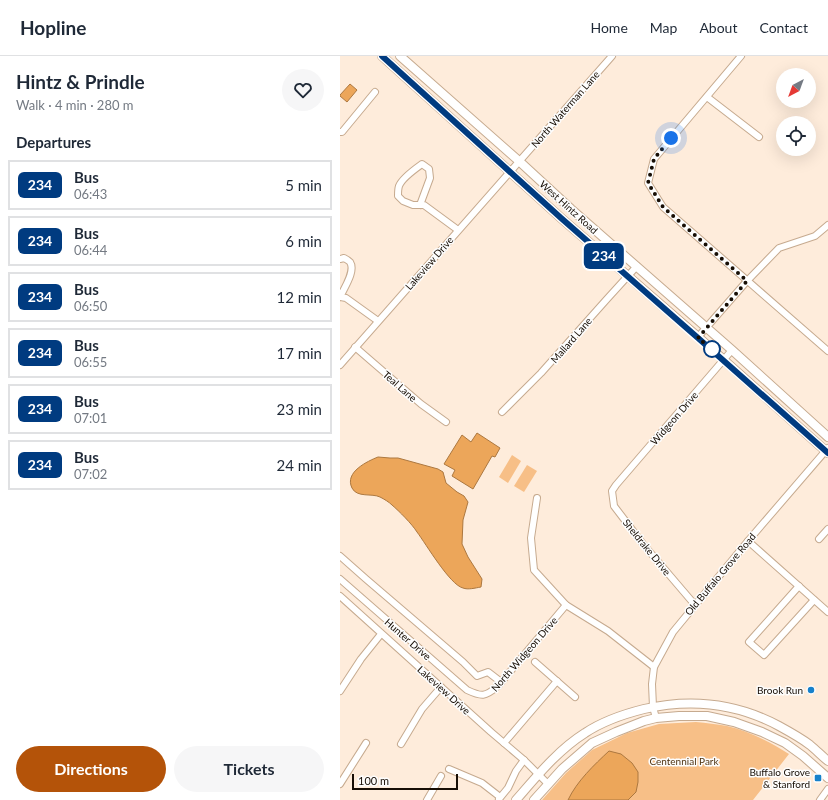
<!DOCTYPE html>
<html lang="en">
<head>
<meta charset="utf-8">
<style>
	:root { --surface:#fff; --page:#f6f6f7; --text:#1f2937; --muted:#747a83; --line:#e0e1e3; --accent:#b45309 }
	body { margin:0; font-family:Lato,sans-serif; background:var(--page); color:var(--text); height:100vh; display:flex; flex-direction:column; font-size:15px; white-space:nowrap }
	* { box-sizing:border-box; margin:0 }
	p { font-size:13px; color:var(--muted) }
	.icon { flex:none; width:22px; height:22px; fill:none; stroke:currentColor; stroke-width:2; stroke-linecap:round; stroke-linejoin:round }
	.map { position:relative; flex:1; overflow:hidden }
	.drawer { display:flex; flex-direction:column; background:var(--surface); width:340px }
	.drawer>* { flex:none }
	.badge { padding:0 8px; border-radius:6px; font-size:14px; line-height:26px }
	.needle { width:26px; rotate:221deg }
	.fabs { position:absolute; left:436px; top:12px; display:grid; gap:8px }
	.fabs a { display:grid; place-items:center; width:40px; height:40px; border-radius:50%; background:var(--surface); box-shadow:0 4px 16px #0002; font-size:20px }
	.scale { position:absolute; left:12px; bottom:10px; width:106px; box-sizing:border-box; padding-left:4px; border:2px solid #170e05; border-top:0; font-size:11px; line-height:14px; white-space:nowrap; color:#170e05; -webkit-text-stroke:3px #fdfdfd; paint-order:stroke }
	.you { position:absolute; width:20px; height:20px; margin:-10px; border:3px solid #fff; border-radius:50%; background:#1a73e8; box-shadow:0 0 0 6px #1a73e833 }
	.map>.badge { position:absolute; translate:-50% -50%; box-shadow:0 0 0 2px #fff }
	h2 { padding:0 16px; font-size:15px; line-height:36px }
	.round { display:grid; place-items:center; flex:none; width:42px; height:42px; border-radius:21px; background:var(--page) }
	.summary { display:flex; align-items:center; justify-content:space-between; height:68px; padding:0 16px }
	h1 { font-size:19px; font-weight:700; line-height:30px }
	.button { display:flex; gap:8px; margin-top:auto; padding:8px 16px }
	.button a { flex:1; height:46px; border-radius:24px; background:var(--accent); color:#fff; font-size:16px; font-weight:700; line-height:46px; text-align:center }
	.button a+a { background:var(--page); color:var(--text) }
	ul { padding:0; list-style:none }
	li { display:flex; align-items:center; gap:12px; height:50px; margin:0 8px 6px; padding:0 8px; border:2px solid var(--line); border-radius:0px }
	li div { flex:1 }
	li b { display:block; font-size:15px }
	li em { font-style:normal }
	li .badge { min-width:44px; font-weight:700; text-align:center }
	header { display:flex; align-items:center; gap:24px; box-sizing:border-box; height:56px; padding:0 20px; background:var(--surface); border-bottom:1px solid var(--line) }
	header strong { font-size:19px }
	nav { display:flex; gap:22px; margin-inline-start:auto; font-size:14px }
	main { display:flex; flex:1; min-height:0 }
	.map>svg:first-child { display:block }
	.green { fill:#f7bf87 }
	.water { fill:#eca65a; stroke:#ac7840 }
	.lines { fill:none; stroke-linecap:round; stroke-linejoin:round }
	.street-casing { stroke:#c6aa8f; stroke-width:8 }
	.secondary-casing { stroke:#c6aa8f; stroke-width:10 }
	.street { stroke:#fff; stroke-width:6 }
	.secondary { stroke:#fff; stroke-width:8 }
	.line-casing { stroke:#fff; stroke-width:9 }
	.line { stroke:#003b80; stroke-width:6 }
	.walk { stroke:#170e05; stroke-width:4; stroke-dasharray:0 7.2 }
	.stop-dot { fill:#fff; stroke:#003b80; stroke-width:2 }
	.poi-dot { fill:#1681cb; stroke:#fdfdfd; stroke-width:1.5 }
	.labels { text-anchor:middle; stroke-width:3; stroke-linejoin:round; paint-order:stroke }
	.street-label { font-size:10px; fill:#170e05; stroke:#fdfdfd }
	.poi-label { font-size:10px; fill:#170e05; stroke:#fdfdfd; text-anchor:end }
	.park-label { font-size:10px; fill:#503413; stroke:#fdfdfd }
</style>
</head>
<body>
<header>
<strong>Hopline</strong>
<nav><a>Home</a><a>Map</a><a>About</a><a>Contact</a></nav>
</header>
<main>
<section class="drawer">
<div class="summary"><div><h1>Hintz &amp; Prindle</h1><p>Walk · 4 min · 280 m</p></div><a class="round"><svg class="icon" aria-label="heart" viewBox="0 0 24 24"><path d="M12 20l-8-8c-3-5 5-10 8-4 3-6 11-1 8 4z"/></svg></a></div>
<h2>Departures</h2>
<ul>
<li><span class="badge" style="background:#003b80;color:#fff">234</span><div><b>Bus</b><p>06:43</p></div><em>5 min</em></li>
<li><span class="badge" style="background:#003b80;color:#fff">234</span><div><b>Bus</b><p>06:44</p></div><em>6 min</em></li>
<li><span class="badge" style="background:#003b80;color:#fff">234</span><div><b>Bus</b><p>06:50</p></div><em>12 min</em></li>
<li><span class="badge" style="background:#003b80;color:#fff">234</span><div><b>Bus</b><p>06:55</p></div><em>17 min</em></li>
<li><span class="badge" style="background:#003b80;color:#fff">234</span><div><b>Bus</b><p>07:01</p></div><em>23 min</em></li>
<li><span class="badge" style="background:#003b80;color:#fff">234</span><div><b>Bus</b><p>07:02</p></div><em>24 min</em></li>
</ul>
<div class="button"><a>Directions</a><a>Tickets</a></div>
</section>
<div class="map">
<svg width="488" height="744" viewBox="0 0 488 744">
	<rect width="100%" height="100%" fill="#feecdb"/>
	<g class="green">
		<path d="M172,399l9,6 -13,22 -9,-6z"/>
		<path d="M187,409l10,6 -13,21 -10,-6z"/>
		<path d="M356,666c10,1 21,2 31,4 22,5 43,16 62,28l-36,46h-211l24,-27 26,-23 35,-17 32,-9z"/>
	</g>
	<g class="water">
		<path d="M10,28l7,6 -10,12 -7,-6v-1z"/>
		<path d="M137,377l23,15 -5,9 -3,-1 -19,33 -21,-13 3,-6 -11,-6 18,-29 9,7z"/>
		<path d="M38,401l12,1h8l40,11 5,3 3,11 11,9 7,4 4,6 -5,18 -1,24 6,13 14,22 -1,8c-6,1 -13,3 -18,1 -13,-3 -37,-44 -46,-56 -5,-8 -18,-21 -25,-27 -3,-3 -8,-6 -12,-8 -8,-4 -23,1 -28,-9 -8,-16 16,-27 26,-31z"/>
		<path d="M269,695l12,3 11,9 6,9v10l-2,10 -8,8h-60c9,-19 26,-35 41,-49z"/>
	</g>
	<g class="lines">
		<g class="street-casing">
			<g id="street">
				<path d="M401,0l-87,103 -6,24 15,24 165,144"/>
				<path d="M367,41l52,40"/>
				<path d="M0,76h2l33,-40"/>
				<path d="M80,149l10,-27 -1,-9 -7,-5c-7,5 -20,14 -23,22 -1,3 -1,7 -1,10l5,5 10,4h11l34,25"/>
				<path d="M0,203l4,-1c2,1 4,2 6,4 6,9 -6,26 -10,35"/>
				<path d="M0,241l6,1 32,23"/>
				<path d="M358,281l49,-56 32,-33 36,-12 13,-11"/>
				<path d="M15,291l66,57 25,18"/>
				<path d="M0,309l272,-309"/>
				<path d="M162,356l39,-39 66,-74 30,-33"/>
				<path d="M197,442l-6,40 3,32 32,35 42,26 46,36"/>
				<path d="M479,483l9,-10"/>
				<path d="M408,485l80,71"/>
				<path d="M0,500l26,23 97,83 14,14 11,-4 13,10"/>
				<path d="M0,523l127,111c15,7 18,7 31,-4l68,-81"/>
				<path d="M459,530l-50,56 15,13 50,-55"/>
				<path d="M0,540l151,136 33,28 24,24"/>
				<path d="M355,549l-52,-61 -29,-38 -2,-15 4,-6 116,-135"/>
				<path d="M195,606l40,35"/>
				<path d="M0,635l21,-32 20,-25"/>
				<path d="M316,662l-3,-11 -1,-23 2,-17 19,-35 75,-91 80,-93"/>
				<path d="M164,687l53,-62"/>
				<path d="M61,688l21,-35 19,-22"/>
				<path d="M109,713l33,14 18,14"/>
				<path d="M0,728l26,-41"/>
				<path d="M159,743l9,-11 8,-17 8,-11"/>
				<path d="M87,744l14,-24"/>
				<path d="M480,744l8,-11"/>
			</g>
		</g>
		<g class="secondary-casing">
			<g id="secondary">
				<path d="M42,0l179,162 137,119 130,116"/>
				<path d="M60,0l119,105 52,48 161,141 96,87"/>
				<path d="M176,744c21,-24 42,-50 69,-67 18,-12 39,-19 59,-24 48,-11 92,-6 135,17 11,6 22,12 31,19 6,5 12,11 18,16"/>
				<path d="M194,744l28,-31 30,-26 24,-11 28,-11 12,-3 23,-2h28l27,6 28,10 23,11 18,13 25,22"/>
			</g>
		</g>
		<use href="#street" class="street"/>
		<use href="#secondary" class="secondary"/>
	</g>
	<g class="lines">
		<g class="line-casing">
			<path id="line" d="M42,0l179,162 137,120 130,115"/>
		</g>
		<use href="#line" class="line"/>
		<path class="walk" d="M331,82l-17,21 -6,24 15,24 84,74 -49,57 17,14 -3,-3"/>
	</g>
	<circle class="stop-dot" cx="372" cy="293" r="8"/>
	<g class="poi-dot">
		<circle cx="471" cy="634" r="4"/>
		<rect x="474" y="718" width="8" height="8" rx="2"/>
	</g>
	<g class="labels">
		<g class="street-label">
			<text transform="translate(225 53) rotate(-49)" y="4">North Waterman Lane</text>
			<text transform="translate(229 151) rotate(42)" y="4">West Hintz Road</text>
			<text transform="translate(89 207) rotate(-49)" y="4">Lakeview Drive</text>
			<text transform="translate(231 284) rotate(-49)" y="4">Mallard Lane</text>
			<text transform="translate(60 330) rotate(41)" y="4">Teal Lane</text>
			<text transform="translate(334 362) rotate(-49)" y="4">Widgeon Drive</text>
			<text transform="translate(307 491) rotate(51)" y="4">Sheldrake Drive</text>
			<text transform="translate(380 518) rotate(-50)" y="4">Old Buffalo Grove Road</text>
			<text transform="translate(68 583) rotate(41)" y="4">Hunter Drive</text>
			<text transform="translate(184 598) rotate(-49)" y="4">North Widgeon Drive</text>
			<text transform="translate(104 634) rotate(42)" y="4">Lakeview Drive</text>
		</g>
		<g class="poi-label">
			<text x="463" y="638">Brook Run</text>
			<text x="470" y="720">Buffalo Grove<tspan x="470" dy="12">&amp; Stanford</tspan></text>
		</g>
		<g class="park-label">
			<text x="344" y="709">Centennial Park</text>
		</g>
	</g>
</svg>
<div class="fabs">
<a><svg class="needle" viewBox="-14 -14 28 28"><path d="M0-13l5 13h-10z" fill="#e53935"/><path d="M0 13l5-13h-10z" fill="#747a83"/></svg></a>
<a><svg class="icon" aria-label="locate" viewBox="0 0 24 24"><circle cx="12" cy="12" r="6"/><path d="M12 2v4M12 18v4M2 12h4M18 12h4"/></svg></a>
</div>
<div class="scale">100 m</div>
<div class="you" style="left:331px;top:82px"></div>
<b class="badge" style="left:264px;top:200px;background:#003b80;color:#fff">234</b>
</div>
</main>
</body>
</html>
